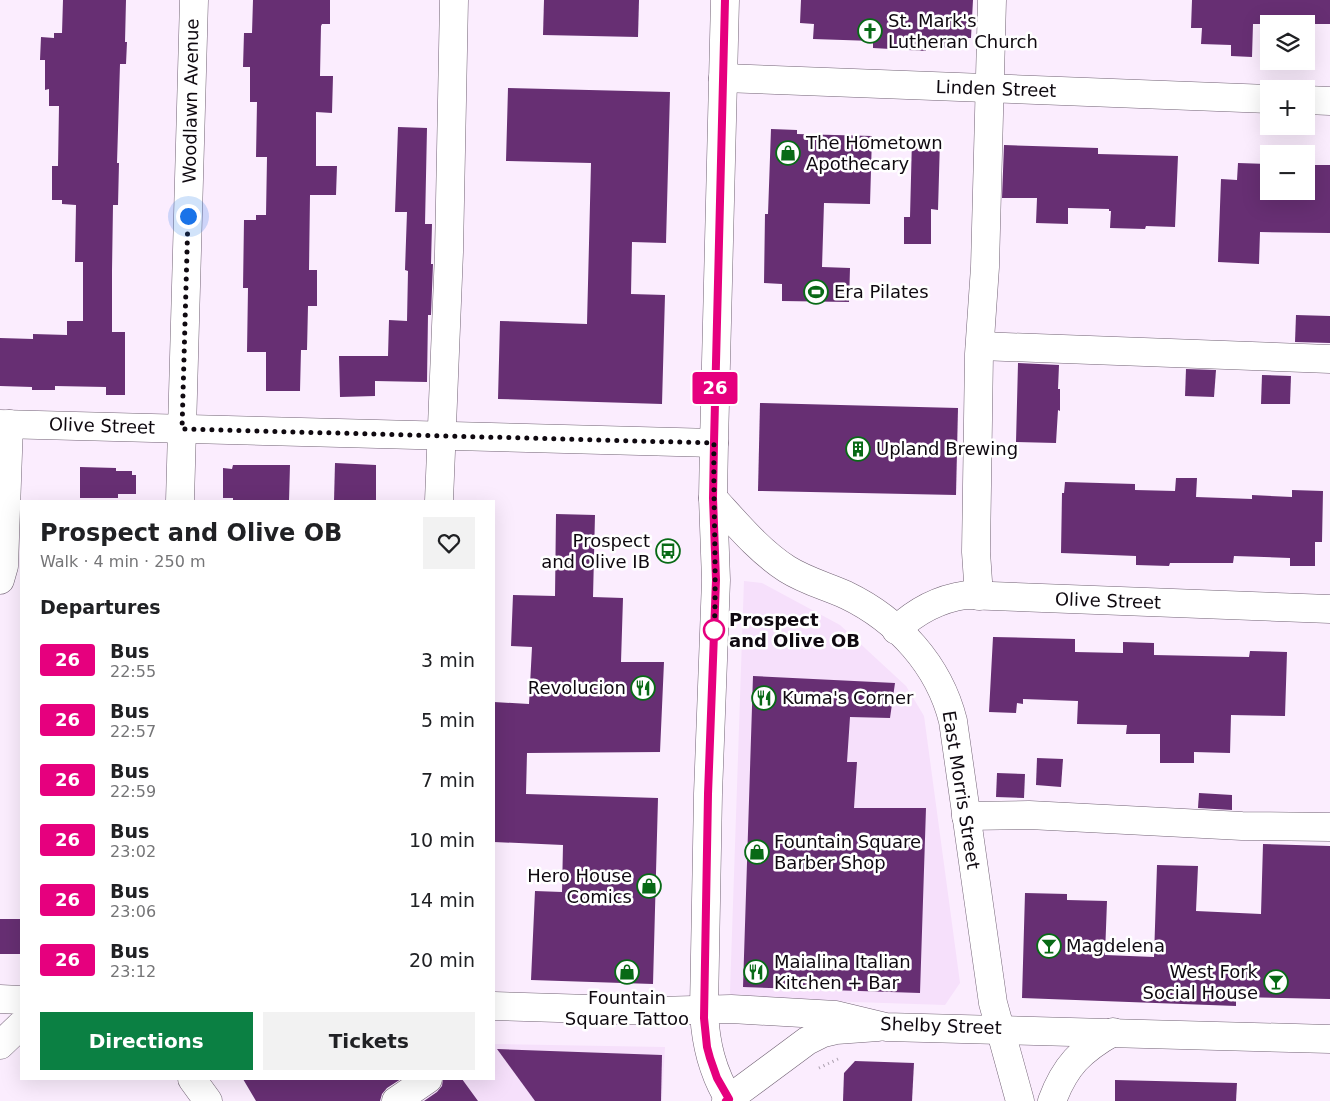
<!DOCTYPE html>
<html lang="en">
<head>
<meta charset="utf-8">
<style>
	:root { --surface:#fff; --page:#f2f2f2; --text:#202124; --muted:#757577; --accent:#0b8043 }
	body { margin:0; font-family:"DejaVu Sans",sans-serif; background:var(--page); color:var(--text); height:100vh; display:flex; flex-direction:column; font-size:19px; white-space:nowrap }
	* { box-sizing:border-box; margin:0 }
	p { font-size:16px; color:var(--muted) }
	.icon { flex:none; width:28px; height:28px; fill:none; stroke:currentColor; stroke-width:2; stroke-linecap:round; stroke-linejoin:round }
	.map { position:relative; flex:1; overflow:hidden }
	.panel { position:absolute; left:20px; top:500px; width:475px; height:580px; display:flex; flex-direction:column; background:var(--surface); border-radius:0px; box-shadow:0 5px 20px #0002 }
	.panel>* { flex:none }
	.badge { padding:0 10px; border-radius:4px; font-size:18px; line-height:32px }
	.controls { position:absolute; left:1260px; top:15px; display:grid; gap:10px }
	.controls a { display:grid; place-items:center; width:55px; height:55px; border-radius:0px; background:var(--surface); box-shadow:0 5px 20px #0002; font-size:25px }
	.you { position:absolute; width:25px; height:25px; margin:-12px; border:4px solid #fff; border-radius:50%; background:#1a73e8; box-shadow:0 0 0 8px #1a73e833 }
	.map>.badge { position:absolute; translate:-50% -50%; box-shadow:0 0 0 2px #fff }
	h2 { padding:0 20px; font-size:19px; line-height:45px }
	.round { display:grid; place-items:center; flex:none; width:52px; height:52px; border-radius:0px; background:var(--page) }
	.head { display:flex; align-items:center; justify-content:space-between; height:85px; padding:0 20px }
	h1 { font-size:24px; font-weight:600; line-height:38px }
	.action { display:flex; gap:10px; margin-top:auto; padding:10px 20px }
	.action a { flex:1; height:58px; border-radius:0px; background:var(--accent); color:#fff; font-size:20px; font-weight:600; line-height:58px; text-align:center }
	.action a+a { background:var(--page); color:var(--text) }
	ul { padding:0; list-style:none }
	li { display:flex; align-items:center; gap:15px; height:60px; padding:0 20px }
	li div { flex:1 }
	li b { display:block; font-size:19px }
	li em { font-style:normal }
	li .badge { min-width:55px; font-weight:700; text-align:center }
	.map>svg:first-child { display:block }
	.built { fill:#f6e0fb }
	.building { fill:#672f73 }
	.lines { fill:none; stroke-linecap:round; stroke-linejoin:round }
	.minor-casing { stroke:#726375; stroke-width:29 }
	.major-casing { stroke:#726375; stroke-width:29 }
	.path { stroke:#aa9fad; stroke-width:3; stroke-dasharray:1 4; stroke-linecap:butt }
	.minor { stroke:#fff; stroke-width:28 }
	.major { stroke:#fff; stroke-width:28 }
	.line-casing { stroke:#fff; stroke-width:11 }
	.line { stroke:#e6007e; stroke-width:8 }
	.walk { stroke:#0f0910; stroke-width:5; stroke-dasharray:0 9 }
	.stop-dot { fill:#fff; stroke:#e6007e; stroke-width:2.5 }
	.labels { text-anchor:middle; stroke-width:5; stroke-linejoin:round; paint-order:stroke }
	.poi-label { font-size:18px; fill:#0f0910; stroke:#fff; text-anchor:start }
	.street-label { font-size:18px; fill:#0f0910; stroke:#fff }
	.stop-label { font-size:18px; font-weight:bold; fill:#0f0910; stroke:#fff; text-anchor:start }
</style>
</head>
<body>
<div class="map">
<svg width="1330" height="1101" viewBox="0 0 1330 1101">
	<rect width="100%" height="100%" fill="#fbedfe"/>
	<g class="built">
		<path d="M744,581l18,2 78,42 66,61 18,30 36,267 -15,22 -210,-7 -5,-5z"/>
		<path d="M494,1044l171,3 -3,54h-260l31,-22h61z"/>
	</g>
	<g class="building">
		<path d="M63,0h63l-1,42h2l-1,22h-6l-3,99h2l-1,42h-5l-1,66v61h13v63h-19v-8l-51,-1v4h-23v-3l-32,-1v-48l33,1v-5l34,1v-14h16v-59h-8l1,-57 -14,-1v-4h-10v-34h6l1,-60h-10v-17l-4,1v-30h-5l1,-23 13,1v-5h8z"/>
		<path d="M253,0h77v24h-8l-1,2 -1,50h13l-1,37 -16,-1v54h21l-1,29h-26l-1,75h8v36h-9l-1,44h-6l-1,41h-34v-39h-19l1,-64h-5l1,-68h12v-5h10l1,-58h-11l1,-55h-7v-35h-7l1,-34h8z"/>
		<path d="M544,0h95l-1,37 -95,-2z"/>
		<path d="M801,0h172l-2,38h-4v10l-41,-1v4l-53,-3v-7l-60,-2 1,-15 -14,-1z"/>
		<path d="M1192,0h138v24h-77l-1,33 -21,-1v-11l-30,-1 1,-16h-11z"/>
		<path d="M508,88l162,4 -4,151 -34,-1 -1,52 34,1 -3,109 -164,-5 2,-78 87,3 4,-161 -85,-2z"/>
		<path d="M398,127l29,1 -2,96h7l-1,40h2l-2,51h-3l-1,67 -52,-1v15l-35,1 -1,-41h49l1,-36 18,1 1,-50 -3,-1 2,-58h-12z"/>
		<path d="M771,129l26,1v4l75,2 -2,68 -46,-1 -2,64 28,1 -1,34 -67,-1v-17l-18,-1 1,-69h3z"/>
		<path d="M912,139l28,1 -2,70 -7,-1v35h-27v-27h6z"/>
		<path d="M1004,145l94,3v6l80,2 -3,71 -29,-1 -1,3 -35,-1 1,-17h-2v-2l-41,-1v16l-32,-1 1,-25h-35z"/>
		<path d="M1238,163l30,1 -1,27h39v-26h24v68l-70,-1 -1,32 -41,-2 3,-83 16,1z"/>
		<path d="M1296,315l34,1v27l-35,-1z"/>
		<path d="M1018,363l41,2 -1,24h2v22l-2,-1 -2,33 -40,-1z"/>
		<path d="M1186,369l30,1 -2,27 -29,-1z"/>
		<path d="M1262,375l29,1 -1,28h-29z"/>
		<path d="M760,403l198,5 -2,87 -198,-4z"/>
		<path d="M335,463l41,2v36h-42z"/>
		<path d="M233,465h57l-1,36h-56v-3h-10v-30l9,1z"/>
		<path d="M80,467l36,1v3h16v4h4v19h-18v4h-38z"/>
		<path d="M1176,478h21l-1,19 56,2v-4l40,2v-7l31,1 -1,51h-7v24h-25v-8l-56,-2 -1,7h-63l-1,3 -33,-1v-9l-75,-3 1,-60h2l1,-11 70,2v6l40,1z"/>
		<path d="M556,514l39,1 -2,82 30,1 -2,64h43l-4,90 -133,1 -1,41 132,4 -5,186 -122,-4 4,-89 27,1 1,-47 -69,-3v-140l35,2 3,-57 -21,-1 2,-51 42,1z"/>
		<path d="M993,637l82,2v13l48,1v-11l31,1v12l95,2 1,-6 37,1 -2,64 -54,-1 -1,38 -36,-1v11h-34v-29h-34l1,-9 -50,-1 1,-23 -55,-2v5l-6,-1 -1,10 -27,-1z"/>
		<path d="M753,676l142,7 -5,35 -40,-1 -3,45h10l-3,46h72l-6,185 -177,-6z"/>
		<path d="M1037,758l26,1 -2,28 -25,-2z"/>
		<path d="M997,773l28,1 -1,24 -28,-1z"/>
		<path d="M1199,793l33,2v15l-34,-2z"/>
		<path d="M1263,844l67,2v153l-94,-2v9l-214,-8 3,-105 42,1v6l40,1 -2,54 49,2 3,-92 41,1 -2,45 65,3z"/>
		<rect x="0" y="919" width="21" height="35"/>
		<path d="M497,1049l165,6 -1,46h-126z"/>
		<path d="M855,1061l59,2 -2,38h-69l1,-28z"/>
		<path d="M243,1079h158l-14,9 -5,6 -2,7h-124z"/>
		<path d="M443,1079h19l16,22h-54l13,-9 5,-6z"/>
		<path d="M1115,1080l122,3 -1,18h-121z"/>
	</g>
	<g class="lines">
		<g class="minor-casing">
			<g id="minor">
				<path d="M723,78l546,21"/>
				<path d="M1306,100l24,1"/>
				<path d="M980,346l350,13"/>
				<path d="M0,424l714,19"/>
				<path d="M180,501l14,-501"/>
				<path d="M439,501l10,-249 5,-252"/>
				<path d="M0,580l4,-14 5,-142"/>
				<path d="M979,596l-3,-44 3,-198 6,-87 7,-267"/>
				<path d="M896,630c20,-19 42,-31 70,-35l364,14"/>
				<path d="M966,816l63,-1 213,11 88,1"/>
				<path d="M0,1045l21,-20"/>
				<path d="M192,1079l16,22"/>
				<path d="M396,1101l32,-22"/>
				<path d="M726,1101l81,-60 16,-8 13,-3 42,-3"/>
			</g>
		</g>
		<g class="major-casing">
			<g id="major">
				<path d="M725,0l-11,443 -1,55 3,82 -8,214 -4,215c1,34 8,63 26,92"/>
				<path d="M713,498c23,25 46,53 74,71 19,12 39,17 59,26 52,25 93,70 107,126l40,282 27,98"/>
				<path d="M0,999l21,1"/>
				<path d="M494,1006l163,5 74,-2 105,6 50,12 444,12"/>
				<path d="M1052,1101c13,-35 29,-51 61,-69"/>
			</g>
		</g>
		<path class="path" d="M819,1068l19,-9"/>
		<use href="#minor" class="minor"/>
		<use href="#major" class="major"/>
	</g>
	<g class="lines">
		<g class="line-casing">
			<path id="line" d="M725,0l-11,443 -1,55 3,82 -8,214 -4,224 3,29 3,11 7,20 12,21 -3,2"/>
		</g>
		<use href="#line" class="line"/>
		<path class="walk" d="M188,216l-6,213 532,14c-1,65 3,129 0,193v-6"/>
	</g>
	<defs>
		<g id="church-ring" transform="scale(1.25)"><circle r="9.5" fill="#fff" stroke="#086a16" stroke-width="1.5"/><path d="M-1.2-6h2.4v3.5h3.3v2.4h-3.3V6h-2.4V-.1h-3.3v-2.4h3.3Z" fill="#086a16"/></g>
		<g id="shop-ring" transform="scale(1.25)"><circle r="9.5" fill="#fff" stroke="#086a16" stroke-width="1.5"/><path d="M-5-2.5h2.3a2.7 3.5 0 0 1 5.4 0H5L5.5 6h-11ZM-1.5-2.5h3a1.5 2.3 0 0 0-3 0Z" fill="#086a16"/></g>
		<g id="stadium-ring" transform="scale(1.25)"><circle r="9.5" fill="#fff" stroke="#086a16" stroke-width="1.5"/><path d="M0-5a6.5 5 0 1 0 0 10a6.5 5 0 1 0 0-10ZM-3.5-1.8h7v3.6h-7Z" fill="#086a16"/></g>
		<g id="building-ring" transform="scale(1.25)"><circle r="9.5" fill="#fff" stroke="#086a16" stroke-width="1.5"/><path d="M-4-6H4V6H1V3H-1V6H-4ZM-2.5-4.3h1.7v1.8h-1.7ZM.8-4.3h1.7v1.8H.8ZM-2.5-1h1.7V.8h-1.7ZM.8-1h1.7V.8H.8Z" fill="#086a16"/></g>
		<g id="bus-ring" transform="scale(1.25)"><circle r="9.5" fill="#fff" stroke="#086a16" stroke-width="1.5"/><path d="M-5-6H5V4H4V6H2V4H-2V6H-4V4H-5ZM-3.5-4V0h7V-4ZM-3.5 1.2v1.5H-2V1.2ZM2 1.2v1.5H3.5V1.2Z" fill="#086a16"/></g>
		<g id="restaurant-ring" transform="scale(1.25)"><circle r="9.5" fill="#fff" stroke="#086a16" stroke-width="1.5"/><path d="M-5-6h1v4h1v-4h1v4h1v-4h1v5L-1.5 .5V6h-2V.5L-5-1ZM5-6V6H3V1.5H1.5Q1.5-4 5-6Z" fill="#086a16"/></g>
		<g id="bar-ring" transform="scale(1.25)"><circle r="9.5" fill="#fff" stroke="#086a16" stroke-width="1.5"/><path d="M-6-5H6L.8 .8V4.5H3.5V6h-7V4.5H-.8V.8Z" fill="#086a16"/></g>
	</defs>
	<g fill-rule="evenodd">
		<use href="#church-ring" x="870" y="31"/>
		<use href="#shop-ring" x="788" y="153"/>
		<use href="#stadium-ring" x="816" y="292"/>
		<use href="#building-ring" x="858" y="449"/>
		<use href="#bus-ring" x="668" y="551"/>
		<use href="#restaurant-ring" x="643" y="688"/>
		<use href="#restaurant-ring" x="764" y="698"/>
		<use href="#shop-ring" x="757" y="852"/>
		<use href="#shop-ring" x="649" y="886"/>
		<use href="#bar-ring" x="1049" y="946"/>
		<use href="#shop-ring" x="627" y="972"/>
		<use href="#restaurant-ring" x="756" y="972"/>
		<use href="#bar-ring" x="1276" y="982"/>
	</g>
	<circle class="stop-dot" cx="714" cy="630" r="10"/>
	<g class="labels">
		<g class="poi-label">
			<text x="888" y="27">St. Mark's<tspan x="888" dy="21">Lutheran Church</tspan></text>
			<text x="806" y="149">The Hometown<tspan x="806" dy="21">Apothecary</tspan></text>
			<text x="834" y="298">Era Pilates</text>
			<text x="876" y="455">Upland Brewing</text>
			<text x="650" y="547" text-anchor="end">Prospect<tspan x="650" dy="21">and Olive IB</tspan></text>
			<text x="626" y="694" text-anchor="end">Revolucion</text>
			<text x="782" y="704">Kuma's Corner</text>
			<text x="774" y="848">Fountain Square<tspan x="774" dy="21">Barber Shop</tspan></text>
			<text x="632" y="882" text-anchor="end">Hero House<tspan x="632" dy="21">Comics</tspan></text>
			<text x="1066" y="952">Magdelena</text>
			<text x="774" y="968">Maialina Italian<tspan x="774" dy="21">Kitchen + Bar</tspan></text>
			<text x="1258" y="978" text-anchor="end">West Fork<tspan x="1258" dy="21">Social House</tspan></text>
			<text x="627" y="1004" text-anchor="middle">Fountain<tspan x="627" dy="21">Square Tattoo</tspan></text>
		</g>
		<g class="street-label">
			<text transform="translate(996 89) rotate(2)" y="6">Linden Street</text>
			<text transform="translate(191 101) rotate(-89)" y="6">Woodlawn Avenue</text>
			<text transform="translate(102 426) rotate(2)" y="6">Olive Street</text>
			<text transform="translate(1108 601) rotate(2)" y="6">Olive Street</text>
			<text transform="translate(961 790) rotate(81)" y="6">East Morris Street</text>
			<text transform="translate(941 1026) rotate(2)" y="6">Shelby Street</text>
		</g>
		<g class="stop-label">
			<text x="729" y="626">Prospect<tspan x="729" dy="21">and Olive OB</tspan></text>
		</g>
	</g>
</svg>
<div class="controls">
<a><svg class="icon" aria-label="layers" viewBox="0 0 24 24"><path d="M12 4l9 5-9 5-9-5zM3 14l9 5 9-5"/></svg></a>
<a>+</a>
<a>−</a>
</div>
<div class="you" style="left:188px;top:216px"></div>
<b class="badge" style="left:715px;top:388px;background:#e6007e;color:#fff">26</b>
<section class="panel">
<div class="head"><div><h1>Prospect and Olive OB</h1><p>Walk · 4 min · 250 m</p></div><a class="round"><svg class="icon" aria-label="heart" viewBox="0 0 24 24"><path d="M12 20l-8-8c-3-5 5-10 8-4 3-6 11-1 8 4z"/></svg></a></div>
<h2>Departures</h2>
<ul>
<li><span class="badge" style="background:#e6007e;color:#fff">26</span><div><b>Bus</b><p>22:55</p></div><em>3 min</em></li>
<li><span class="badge" style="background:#e6007e;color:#fff">26</span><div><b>Bus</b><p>22:57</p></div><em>5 min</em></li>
<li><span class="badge" style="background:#e6007e;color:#fff">26</span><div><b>Bus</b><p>22:59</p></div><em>7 min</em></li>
<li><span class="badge" style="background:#e6007e;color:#fff">26</span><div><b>Bus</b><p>23:02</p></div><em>10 min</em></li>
<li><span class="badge" style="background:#e6007e;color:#fff">26</span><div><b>Bus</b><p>23:06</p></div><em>14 min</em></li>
<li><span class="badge" style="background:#e6007e;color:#fff">26</span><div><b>Bus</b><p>23:12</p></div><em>20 min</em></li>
</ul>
<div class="action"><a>Directions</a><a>Tickets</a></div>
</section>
</div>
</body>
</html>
